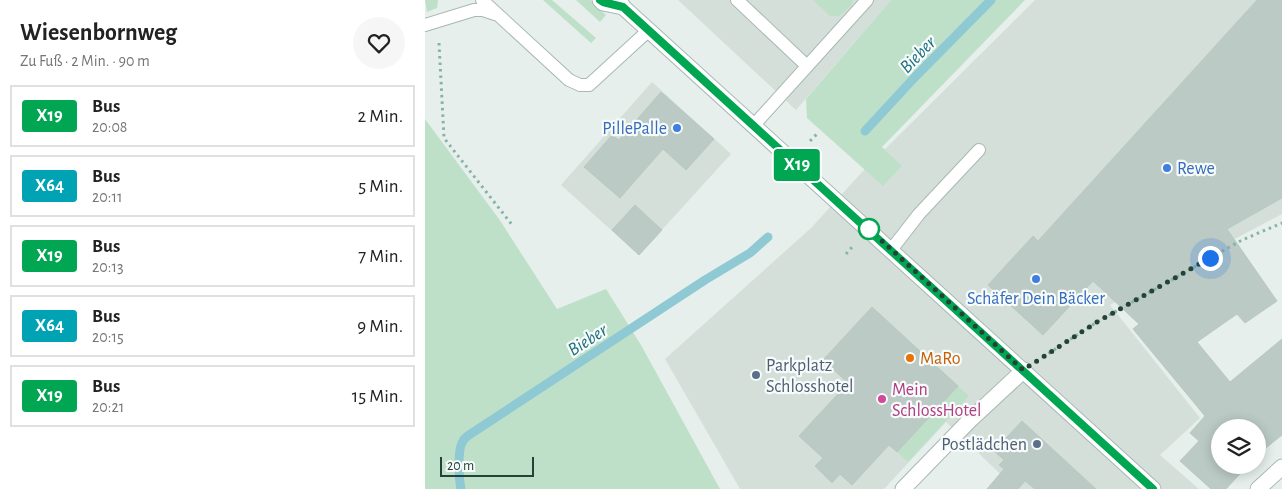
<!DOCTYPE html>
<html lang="de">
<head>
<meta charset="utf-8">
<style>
	:root { --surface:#fff; --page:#f6f6f6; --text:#222; --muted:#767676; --line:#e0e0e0 }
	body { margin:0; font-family:"Alegreya Sans",sans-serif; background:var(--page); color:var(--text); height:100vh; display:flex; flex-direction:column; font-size:19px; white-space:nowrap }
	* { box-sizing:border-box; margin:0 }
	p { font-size:16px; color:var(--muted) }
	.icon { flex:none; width:28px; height:28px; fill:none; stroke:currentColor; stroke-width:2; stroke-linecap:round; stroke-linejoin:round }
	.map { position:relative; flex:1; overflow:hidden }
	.side { display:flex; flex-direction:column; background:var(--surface); width:425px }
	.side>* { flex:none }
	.badge { padding:0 10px; border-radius:4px; font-size:18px; line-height:32px }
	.controls { position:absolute; left:786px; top:419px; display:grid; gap:10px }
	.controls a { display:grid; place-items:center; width:55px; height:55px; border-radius:50%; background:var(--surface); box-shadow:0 2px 12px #0003; font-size:25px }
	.scale { position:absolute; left:15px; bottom:12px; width:94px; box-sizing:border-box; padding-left:5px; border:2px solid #24423a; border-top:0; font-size:14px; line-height:18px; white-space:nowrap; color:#24423a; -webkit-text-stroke:4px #f7fbf9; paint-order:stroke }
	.you { position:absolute; width:25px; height:25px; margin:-12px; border:4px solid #fff; border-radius:50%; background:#1a73e8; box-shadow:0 0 0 8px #1a73e833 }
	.map>.badge { position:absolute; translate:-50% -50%; box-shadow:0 0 0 2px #fff }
	.round { display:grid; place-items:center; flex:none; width:52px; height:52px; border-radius:26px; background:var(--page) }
	.overview { display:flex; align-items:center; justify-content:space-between; height:85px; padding:0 20px }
	h1 { font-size:24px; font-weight:700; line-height:38px }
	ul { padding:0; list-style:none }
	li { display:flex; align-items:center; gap:15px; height:62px; margin:0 10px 8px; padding:0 10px; border:2px solid var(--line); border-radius:0px }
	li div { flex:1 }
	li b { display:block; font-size:19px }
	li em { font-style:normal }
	li .badge { min-width:55px; font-weight:700; text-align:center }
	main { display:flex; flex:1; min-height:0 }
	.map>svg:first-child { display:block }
	.built { fill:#d4dfda }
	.green { fill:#bfe0c8 }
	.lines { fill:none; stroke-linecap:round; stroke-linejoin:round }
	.stream { stroke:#8ec9d4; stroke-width:9 }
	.building { fill:#bbcac4; stroke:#b8c9c2 }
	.service-casing { stroke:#a8b8b2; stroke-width:14 }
	.minor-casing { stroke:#a8b8b2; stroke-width:17 }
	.tertiary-casing { stroke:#a8b8b2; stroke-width:17 }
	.path { stroke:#86b3a5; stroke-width:3; stroke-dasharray:2.5 4; stroke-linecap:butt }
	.service { stroke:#fff; stroke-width:12 }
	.minor { stroke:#fff; stroke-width:15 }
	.tertiary { stroke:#fff; stroke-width:15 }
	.line-casing { stroke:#fff; stroke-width:11 }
	.line { stroke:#00a651; stroke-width:8 }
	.walk { stroke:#24423a; stroke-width:5; stroke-dasharray:0 9 }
	.shop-dot { fill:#3f7fe0; stroke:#f7fbf9; stroke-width:2 }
	.stop-dot { fill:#fff; stroke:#00a651; stroke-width:2.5 }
	.food-dot { fill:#e8710a; stroke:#f7fbf9; stroke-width:2 }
	.service-dot { fill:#5c6f8a; stroke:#f7fbf9; stroke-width:2 }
	.hotel-dot { fill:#d1479c; stroke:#f7fbf9; stroke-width:2 }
	.labels { text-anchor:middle; stroke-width:4.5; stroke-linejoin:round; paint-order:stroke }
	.shop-label { font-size:18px; fill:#366cbe; stroke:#f7fbf9; text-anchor:end }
	.food-label { font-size:18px; fill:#c56008; stroke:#f7fbf9; text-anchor:start }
	.service-label { font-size:18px; fill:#4e5e75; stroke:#f7fbf9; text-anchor:start }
	.hotel-label { font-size:18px; fill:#b23c85; stroke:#f7fbf9; text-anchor:start }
	.water-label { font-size:19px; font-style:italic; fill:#1c6f80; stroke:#f7fbf9 }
</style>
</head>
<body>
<main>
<section class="side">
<div class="overview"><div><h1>Wiesenbornweg</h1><p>Zu Fuß · 2 Min. · 90 m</p></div><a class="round"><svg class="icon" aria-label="heart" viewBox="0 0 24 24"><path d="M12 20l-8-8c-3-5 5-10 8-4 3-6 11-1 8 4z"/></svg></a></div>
<ul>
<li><span class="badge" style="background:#00a651;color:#fff">X19</span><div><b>Bus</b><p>20:08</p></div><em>2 Min.</em></li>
<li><span class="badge" style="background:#00a3b4;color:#fff">X64</span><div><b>Bus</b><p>20:11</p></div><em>5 Min.</em></li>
<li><span class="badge" style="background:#00a651;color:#fff">X19</span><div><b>Bus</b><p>20:13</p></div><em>7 Min.</em></li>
<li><span class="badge" style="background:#00a3b4;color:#fff">X64</span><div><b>Bus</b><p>20:15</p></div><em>9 Min.</em></li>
<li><span class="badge" style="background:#00a651;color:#fff">X19</span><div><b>Bus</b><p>20:21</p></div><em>15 Min.</em></li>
</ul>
</section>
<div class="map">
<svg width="857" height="489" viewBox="0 0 857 489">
	<rect width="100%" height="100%" fill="#e6efeb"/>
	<g class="built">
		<path d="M253,0h213l-95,110z"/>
		<path d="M610,0h247v214l-172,91 90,113 -40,37 39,34h-183l-70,-67 -62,67h-144l-75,-130 146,-131 53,-58z"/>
		<path d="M227,82l79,72 -92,101 -78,-70z"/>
	</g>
	<g class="green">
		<path d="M0,0h13l-1,8 -10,4z"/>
		<path d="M118,0h9l44,38 -5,5z"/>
		<path d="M151,0h14l16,15 -6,7z"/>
		<path d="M388,0h40l-2,6 -12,10h-9z"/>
		<path d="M466,0h134l-143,147 20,19 -19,20 -76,-68 -1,-19z"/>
		<path d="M0,119l74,100 58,90 49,-20 35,56 79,144h-295z"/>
		<path d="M533,386l11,10 -61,66 -11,-10z"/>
	</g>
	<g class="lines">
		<g class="stream">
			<path d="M440,131l50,-54 76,-77"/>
			<path d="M36,489c-2,-10 -4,-40 2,-48 1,-3 4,-4 6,-6l236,-155 45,-27 18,-16"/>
		</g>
	</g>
	<g class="building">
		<path d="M832,0h25v198l-55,31 50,72 -32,22 -8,-9 -40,28 33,40 52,-43v96l-25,20v-27h-37v37h28l-22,24h-15l-31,-28 19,-20 -9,-8 15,-17 -72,-87 6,-5 -46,-43 -50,54 -55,-50 45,-49 5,5z"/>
		<path d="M236,92l53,47 -28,31 -23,-21 -43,49 -36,-31 28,-32 7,5z"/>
		<path d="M210,205l27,25 -23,25 -27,-25z"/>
		<path d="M447,307l86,79 -61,66 -8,-7 -37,40 -12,-11 -8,9 -17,-17 8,-8 -24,-22 49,-53 -25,-23z"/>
		<path d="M597,421l74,68h-61l-10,-8 -7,8h-31l17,-20 -5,-4 5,-5 -10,-9z"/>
	</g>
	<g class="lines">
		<g class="service-casing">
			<g id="service">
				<path d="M57,0l87,80 11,5h9l60,-55"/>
				<path d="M312,0l70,66"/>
				<path d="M0,25l49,-15h9l12,4"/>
				<path d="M329,125l113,-125"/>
				<path d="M466,250l28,-36 60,-64"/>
			</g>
		</g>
		<g class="minor-casing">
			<g id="minor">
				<path d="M478,489l66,-68 55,-51"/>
				<path d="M833,489l24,-22"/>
			</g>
		</g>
		<g class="tertiary-casing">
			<g id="tertiary">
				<path d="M175,0l3,3 20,4"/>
				<path d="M194,0l4,7 530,482"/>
			</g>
		</g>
		<g class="path">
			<path d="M14,43l5,95 69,88"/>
			<path d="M385,141l8,-8"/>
			<path d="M421,254l7,-8"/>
			<path d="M618,357l54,-35 145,-82 40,-17"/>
		</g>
		<use href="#service" class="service"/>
		<use href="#minor" class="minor"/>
		<use href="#tertiary" class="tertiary"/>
	</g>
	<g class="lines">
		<g class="line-casing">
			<path id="line" d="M175,0l3,2 20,5 530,482"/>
		</g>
		<use href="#line" class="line"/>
		<path class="walk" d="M444,229l154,141 74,-48 113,-64"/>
	</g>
	<g class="shop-dot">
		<circle cx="252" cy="128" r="5"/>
		<circle cx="742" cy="168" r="5"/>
		<circle cx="611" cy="279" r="5"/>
	</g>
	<circle class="stop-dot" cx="444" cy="229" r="10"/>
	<circle class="food-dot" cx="485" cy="358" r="5"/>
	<g class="service-dot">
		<circle cx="331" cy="375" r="5"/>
		<circle cx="612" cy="444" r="5"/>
	</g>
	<circle class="hotel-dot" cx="457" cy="399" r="5"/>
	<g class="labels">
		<g class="shop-label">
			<text x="242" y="134">PillePalle</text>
			<text x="752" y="174" text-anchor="start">Rewe</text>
			<text x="611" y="304" text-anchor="middle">Schäfer Dein Bäcker</text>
		</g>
		<g class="food-label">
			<text x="495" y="364">MaRo</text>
		</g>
		<g class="service-label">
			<text x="341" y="371">Parkplatz<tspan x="341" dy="21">Schlosshotel</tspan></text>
			<text x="602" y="450" text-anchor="end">Postlädchen</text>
		</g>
		<g class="hotel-label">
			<text x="467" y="395">Mein<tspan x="467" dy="21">SchlossHotel</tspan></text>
		</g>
		<g class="water-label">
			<text transform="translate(492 54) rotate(-46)" y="7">Bieber</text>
			<text transform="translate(162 339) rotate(-33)" y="7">Bieber</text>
		</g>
	</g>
</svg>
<div class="controls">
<a><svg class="icon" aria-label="layers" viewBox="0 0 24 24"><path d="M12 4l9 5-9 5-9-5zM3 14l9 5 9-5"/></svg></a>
</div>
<div class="scale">20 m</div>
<div class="you" style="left:785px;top:258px"></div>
<b class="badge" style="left:372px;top:165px;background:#00a651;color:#fff">X19</b>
</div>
</main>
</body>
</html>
